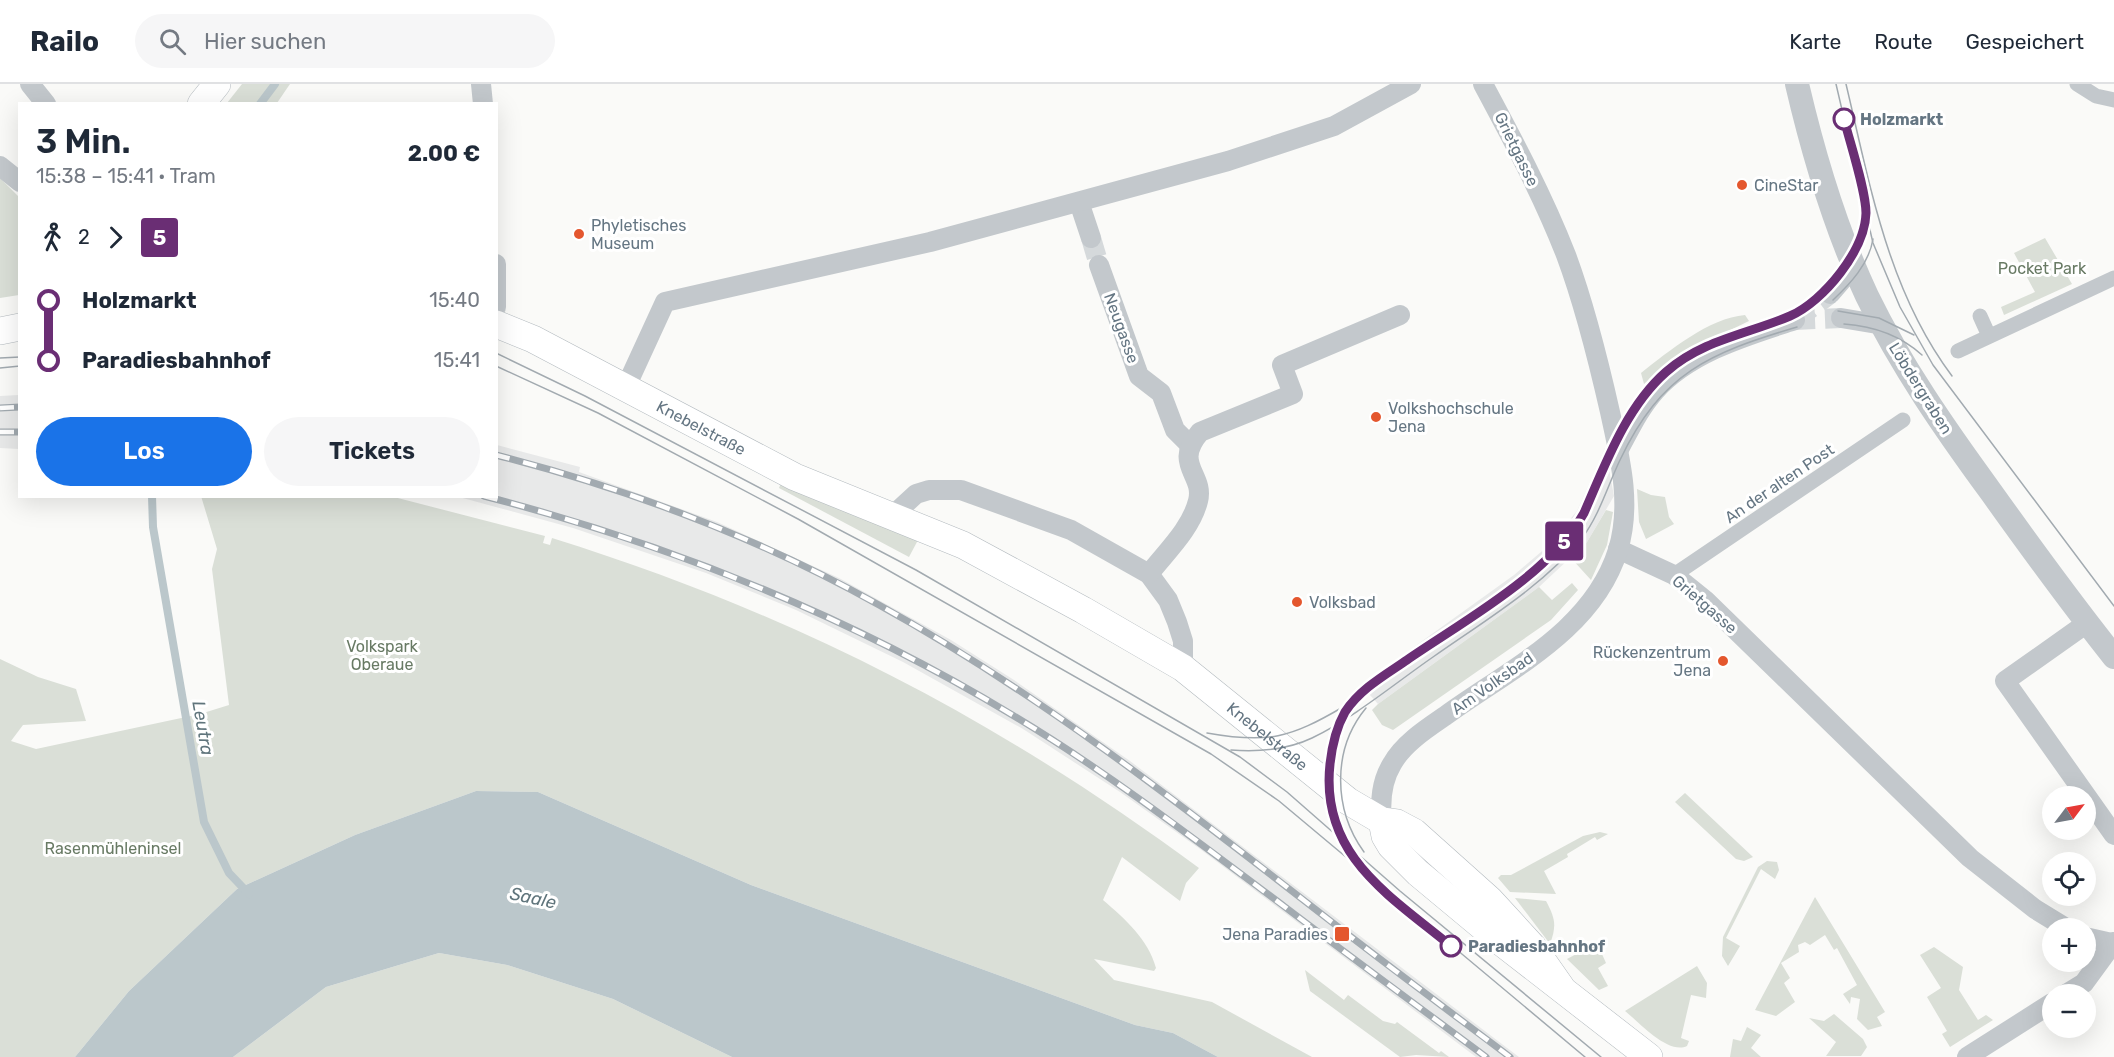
<!DOCTYPE html>
<html lang="de">
<head>
<meta charset="utf-8">
<style>
	:root { --surface:#fff; --page:#f6f6f7; --text:#1f2937; --muted:#747a83; --line:#e0e1e3; --accent:#1a73e8 }
	body { margin:0; font-family:Rubik,sans-serif; background:var(--page); color:var(--text); height:100vh; display:flex; flex-direction:column; font-size:22px; white-space:nowrap }
	* { box-sizing:border-box; margin:0 }
	p { font-size:20px; color:var(--muted) }
	.icon { flex:none; width:33px; height:33px; fill:none; stroke:currentColor; stroke-width:2; stroke-linecap:round; stroke-linejoin:round }
	.map { position:relative; flex:1; overflow:hidden }
	.panel { position:absolute; left:18px; top:18px; width:480px; height:396px; display:flex; flex-direction:column; background:var(--surface); border-radius:0px; box-shadow:0 6px 24px #0002 }
	.panel>* { flex:none }
	.badge { padding:0 12px; border-radius:4px; font-size:21px; line-height:39px }
	.needle { width:39px; rotate:58deg }
	.buttons { position:absolute; left:2042px; top:702px; display:grid; gap:12px }
	.buttons a { display:grid; place-items:center; width:54px; height:54px; border-radius:50%; background:var(--surface); box-shadow:0 6px 24px #0002; font-size:30px }
	.map>.badge { position:absolute; translate:-50% -50%; box-shadow:0 0 0 3px #fff }
	.legs { display:flex; align-items:center; gap:9px; height:66px; padding:0 18px; font-size:20px }
	.legs p { margin-inline-start:auto }
	.headline { display:flex; align-items:center; justify-content:space-between; height:102px; padding:0 18px }
	h1 { font-size:33px; font-weight:600; line-height:45px }
	.cta { display:flex; gap:12px; margin-top:auto; padding:12px 18px }
	.cta a { flex:1; height:69px; border-radius:36px; background:var(--accent); color:#fff; font-size:24px; font-weight:600; line-height:69px; text-align:center }
	.cta a+a { background:var(--page); color:var(--text) }
	ul { padding:0 18px; list-style:none }
	li { display:flex; align-items:center; gap:21px; height:60px; font-size:22px }
	li i { display:grid; place-items:center; width:9px; height:100%; margin:0 8px; background:currentColor }
	li i::after { content:''; width:15px; height:15px; margin:-8px; border:4px solid; border-radius:50%; background:var(--surface) }
	li p { margin-inline-start:auto }
	li:first-child i { background:linear-gradient(#0000 50%,currentColor 0) }
	li:last-child i { background:linear-gradient(currentColor 50%,#0000 0) }
	header { display:flex; align-items:center; gap:36px; box-sizing:border-box; height:84px; padding:0 30px; background:var(--surface); border-bottom:2px solid var(--line) }
	header strong { font-size:28px }
	nav { display:flex; gap:33px; margin-inline-start:auto; font-size:21px }
	.search { width:420px; height:54px; background:var(--page); display:flex; align-items:center; gap:15px; box-sizing:border-box; padding:0 21px; border-radius:33px; color:var(--muted); font-size:22px }
	.map>svg:first-child { display:block }
	.built { fill:#e8e9e9 }
	.green { fill:#dadfd7 }
	.water { fill:#bbc7cb }
	.lines { fill:none; stroke-linecap:round; stroke-linejoin:round }
	.stream { stroke:#bbc7cb; stroke-width:8 }
	.minor-tunnel { stroke:#d5d9db; stroke-width:20; stroke-dasharray:20 10; stroke-linecap:butt }
	.secondary-casing { stroke:#b3babf; stroke-width:28 }
	.pedestrian { stroke:#c3c8cc; stroke-width:15 }
	.minor { stroke:#c3c8cc; stroke-width:20 }
	.tertiary { stroke:#c3c8cc; stroke-width:24 }
	.secondary { stroke:#fff; stroke-width:27 }
	.tram { stroke:#a2aab0; stroke-width:1.5 }
	.rail-casing { stroke:#a2aab0; stroke-width:7 }
	.rail { stroke:#fff; stroke-width:4.5; stroke-dasharray:14; stroke-linecap:butt }
	.line-1-casing { stroke:#fff; stroke-width:14 }
	.line-1 { stroke:#6a2e74; stroke-width:9 }
	.stop-1-dot { fill:#fff; stroke:#6a2e74; stroke-width:3 }
	.poi-dot { fill:#e4572e; stroke:#fff; stroke-width:2 }
	.labels { text-anchor:middle; stroke-width:6; stroke-linejoin:round; paint-order:stroke }
	.stop-label { font-size:16px; font-weight:bold; fill:#657683; stroke:#fff; text-anchor:start }
	.street-label { font-size:16px; fill:#657683; stroke:#fff }
	.poi-label { font-size:16px; fill:#657683; stroke:#fff; text-anchor:start }
	.park-label { font-size:16px; fill:#687a64; stroke:#fff }
	.water-label { font-size:18px; font-style:italic; fill:#60757c; stroke:#fff }
</style>
</head>
<body>
<header>
<strong>Railo</strong>
<div class="search"><svg class="icon" aria-label="search" viewBox="0 0 24 24"><circle cx="10" cy="10" r="6"/><path d="M15 15l6 6"/></svg>Hier suchen</div>
<nav><a>Karte</a><a>Route</a><a>Gespeichert</a></nav>
</header>
<div class="map">
<svg width="2114" height="973" viewBox="0 0 2114 973">
	<rect width="100%" height="100%" fill="#fafaf8"/>
	<g class="built">
		<path d="M19,311v54l-19,-1v-52z"/>
		<path d="M497,361l83,22 -1,5 138,50 122,56 112,62 63,40 116,81 389,296h-43l-276,-208 -80,-57 -97,-63 -120,-67 -107,-52 -90,-37 -133,-45 -114,-31 37,-1z"/>
		<path d="M1605,364l9,48 -27,46 -48,45 -161,117 -17,-19 153,-110 34,-29 29,-35z"/>
	</g>
	<g class="green">
		<path d="M242,0h48l-13,19h-50z"/>
		<path d="M0,94l20,20 -1,97 -19,3z"/>
		<path d="M2045,154l27,46 -68,31 -3,-8 34,-15 -21,-39z"/>
		<path d="M1745,231l4,6 -66,32 -39,31 -3,-11c28,-22 68,-55 104,-58z"/>
		<path d="M781,399l137,57 -9,17 -130,-69z"/>
		<path d="M1637,405l14,6 14,2 4,20 5,7 -28,15 -7,-17z"/>
		<path d="M201,412h189l155,40 -2,7 7,2 2,-7c243,76 442,179 647,330l-13,15 -6,18 -58,-44 -19,43c22,19 45,39 53,68l-2,3 -60,-12 20,21 98,22 100,55h-94l-45,-24 -38,-8 -384,-140 -213,-93 -62,-1 -121,44 -118,54 -108,102 -54,66h-75v-398l38,18 38,12 10,32 -63,4 -12,16 25,8 164,-35 29,-9 -17,-136 5,-20z"/>
		<path d="M1606,426l7,2 -6,33 -16,35 -20,-22 16,-16z"/>
		<path d="M1572,499l6,7 -27,30 -158,110 -11,-5 -10,-15 6,-6 161,-117 13,13z"/>
		<path d="M1685,709l68,64 -9,4 -8,-2 -61,-57z"/>
		<path d="M1600,748l8,2 -11,6 -2,-3 -28,17 1,3 -24,14 12,23 -46,-2 -12,-14 3,-3h10l72,-39z"/>
		<path d="M1767,777l10,1 2,8 -4,9 -14,-10 -35,69 14,8 -12,20 -6,-10 1,-19 35,-70z"/>
		<path d="M1815,813l70,115 -8,5 5,9 -14,4 -11,-11 3,-20 -9,-2 -1,7 -7,-10 14,-9 -20,-37 -3,2 -9,-15 -15,10 -5,-3 -7,3 1,7 -18,11 9,15 -6,5 11,19 -19,14 -21,-6z"/>
		<path d="M1515,814l31,3c9,17 11,24 4,43z"/>
		<path d="M1597,859l9,20 -8,5 10,18 -9,4 -32,-31z"/>
		<path d="M1934,863l29,20 -4,23 19,30 8,-5 7,5 -43,27 -8,-13 5,-3 -20,-34 14,-9 -21,-33z"/>
		<path d="M439,869l68,12 106,34 119,58h-499l93,-70z"/>
		<path d="M1697,882l10,17 -1,15 -15,-3 -10,43 8,3 -2,5c-19,9 -48,-24 -62,-35z"/>
		<path d="M1305,886l39,30 4,-5 35,26 12,3 2,-2 42,31 2,-2 8,6 -33,-2 -16,2 -90,-66z"/>
		<path d="M1834,930l29,25 4,8 -6,9h-35l10,-14 -27,-24 15,3z"/>
		<path d="M1747,943l14,8 -10,13 10,9h-31l3,-18 8,2z"/>
	</g>
	<path class="water" d="M476,707l62,1 213,93 384,140 38,8 45,24h-486l-119,-58 -106,-34 -68,-12 -113,34 -93,70h-158l54,-66 108,-102 118,-54z"/>
	<g class="lines">
		<g class="stream">
			<path d="M260,20l15,-20"/>
			<path d="M152,412l1,31 51,295 25,51 20,21"/>
		</g>
		<g class="minor-tunnel">
			<path d="M1091,154l8,27"/>
			<path d="M1795,236l46,-2"/>
			<path d="M1795,236l35,-26"/>
		</g>
		<g class="secondary-casing">
			<g id="secondary">
				<path d="M201,20l16,-20"/>
				<path id="s1" d="M496,240l37,15 262,138 168,68 120,65 100,58 165,133 34,20 15,2 17,9 76,68 43,47 28,40"/>
				<path d="M0,247l20,-4"/>
				<path d="M1382,737l3,15 6,10 27,27 83,69 148,115"/>
			</g>
		</g>
		<g class="pedestrian">
			<path d="M2077,0l19,12 18,4"/>
			<path d="M1980,232l9,20"/>
			<path d="M1958,267l156,-73"/>
			<path d="M1674,491l229,-155"/>
		</g>
		<g class="minor">
			<path d="M30,0l16,20"/>
			<path d="M481,0l2,20"/>
			<path d="M0,82l20,16"/>
			<path d="M1079,118l12,36"/>
			<path d="M496,180v43"/>
			<path d="M1099,181l40,111 22,17 14,37 15,15"/>
			<path d="M1830,210l25,-29"/>
			<path d="M1841,234l42,7"/>
			<path d="M625,305l40,-87 265,-60 298,-81 106,-35 77,-42"/>
			<path d="M1618,367c11,-20 21,-42 37,-60 35,-39 91,-55 140,-71"/>
			<path d="M892,432l24,-22 13,-4h32l110,40 78,44 19,26 9,22 6,19v27"/>
			<path d="M1618,465l56,26 31,25 265,258 65,51 31,19"/>
			<path d="M1149,490c17,-22 42,-45 49,-73 7,-27 -26,-36 2,-69l93,-38 -11,-29 118,-50"/>
			<path d="M2087,539l-82,58 109,154"/>
			<path d="M1382,737c-2,-20 -1,-39 10,-57 11,-20 34,-35 53,-48 63,-46 148,-85 173,-166 14,-46 2,-92 -8,-138 -12,-53 -25,-106 -44,-157 -23,-59 -53,-115 -83,-171"/>
			<path d="M2085,853l27,6"/>
			<path d="M2066,910l18,-11 30,-41"/>
			<path d="M1967,973l85,-54"/>
		</g>
		<path class="tertiary" d="M1797,0c17,73 38,144 70,212 34,70 78,133 124,196 40,56 80,111 123,165"/>
		<use href="#secondary" class="secondary"/>
		<g class="tram">
			<path d="M1836,0l37,159 27,64 33,58 181,241"/>
			<path d="M1846,0c24,101 42,207 106,292"/>
			<path d="M1827,204c21,-19 32,-44 38,-71"/>
			<path d="M1833,216c17,-16 36,-36 40,-61"/>
			<path d="M1838,227l41,7 35,17"/>
			<path d="M1844,240c28,2 56,11 78,31"/>
			<path d="M496,269l89,43 331,174 324,187 47,35 113,99 201,166"/>
			<path d="M0,274l20,-1"/>
			<path d="M496,282l102,47 200,106 413,235 68,47 306,256"/>
			<path d="M0,284l20,-2"/>
			<path d="M1207,649c61,11 83,5 136,-26l184,-130c17,-15 36,-30 48,-49 35,-50 43,-116 93,-157 35,-30 81,-42 125,-56"/>
			<path d="M1231,666c27,2 56,0 81,-12 43,-21 82,-54 121,-81 51,-36 109,-70 149,-119 17,-22 26,-53 38,-78 41,-87 89,-107 177,-133"/>
			<path d="M1338,749c-17,-36 -10,-80 5,-116"/>
			<path d="M1364,768c-31,-43 -32,-103 2,-144"/>
		</g>
		<g class="rail-casing">
			<g id="rail">
				<path d="M0,324l20,-1"/>
				<path d="M0,348h20"/>
				<path d="M496,371c133,34 263,83 383,150 156,86 296,195 436,304 64,50 130,99 195,148"/>
				<path d="M484,412c185,48 367,121 530,220 95,57 183,125 271,191 67,51 134,100 201,150"/>
			</g>
		</g>
		<use href="#rail" class="rail"/>
	</g>
	<g class="lines">
		<g class="line-1-casing">
			<path id="line-1" d="M1451,862c-62,-51 -131,-91 -121,-182 2,-18 6,-36 15,-52 15,-23 40,-37 62,-52 58,-40 142,-85 177,-147 21,-48 42,-106 82,-141 36,-32 82,-38 124,-56 34,-15 75,-66 76,-103 0,-22 -16,-70 -22,-94"/>
		</g>
		<use href="#line-1" class="line-1"/>
	</g>
	<g class="stop-1-dot">
		<circle cx="1844" cy="35" r="10"/>
		<circle cx="1451" cy="862" r="10"/>
	</g>
	<g class="poi-dot">
		<circle cx="1742" cy="101" r="6"/>
		<circle cx="579" cy="150" r="6"/>
		<circle cx="1376" cy="333" r="6"/>
		<circle cx="1297" cy="518" r="6"/>
		<circle cx="1723" cy="577" r="6"/>
		<rect x="1334" y="842" width="16" height="16" rx="3"/>
	</g>
	<g class="labels">
		<g class="stop-label">
			<text x="1860" y="41">Holzmarkt</text>
			<text x="1468" y="868">Paradiesbahnhof</text>
		</g>
		<g class="street-label">
			<text transform="translate(1517 65) rotate(64)" y="6">Grietgasse</text>
			<text transform="translate(1122 244) rotate(70)" y="6">Neugasse</text>
			<text transform="translate(1921 304) rotate(58)" y="6">Löbdergraben</text>
			<text dy="6" stroke="none"><textPath href="#s1" startOffset="230">Knebelstraße</textPath></text>
			<text transform="translate(1779 399) rotate(-34)" y="6">An der alten Post</text>
			<text transform="translate(1705 520) rotate(41)" y="6">Grietgasse</text>
			<text transform="translate(1492 599) rotate(-35)" y="6">Am Volksbad</text>
			<text dy="6" stroke="none"><textPath href="#s1" startOffset="878">Knebelstraße</textPath></text>
		</g>
		<g class="poi-label">
			<text x="1754" y="107">CineStar</text>
			<text x="591" y="147">Phyletisches<tspan x="591" dy="18">Museum</tspan></text>
			<text x="1388" y="330">Volkshochschule<tspan x="1388" dy="18">Jena</tspan></text>
			<text x="1309" y="524">Volksbad</text>
			<text x="1711" y="574" text-anchor="end">Rückenzentrum<tspan x="1711" dy="18">Jena</tspan></text>
			<text x="1328" y="856" text-anchor="end">Jena Paradies</text>
		</g>
		<g class="park-label">
			<text x="2042" y="190">Pocket Park</text>
			<text x="382" y="568">Volkspark<tspan x="382" dy="18">Oberaue</tspan></text>
			<text x="113" y="770">Rasenmühleninsel</text>
		</g>
		<g class="water-label">
			<text transform="translate(203 644) rotate(80)" y="6">Leutra</text>
			<text transform="translate(533 814) rotate(12)" y="6">Saale</text>
		</g>
	</g>
</svg>
<div class="buttons">
<a><svg class="needle" viewBox="-14 -14 28 28"><path d="M0-13l5 13h-10z" fill="#e53935"/><path d="M0 13l5-13h-10z" fill="#747a83"/></svg></a>
<a><svg class="icon" aria-label="locate" viewBox="0 0 24 24"><circle cx="12" cy="12" r="6"/><path d="M12 2v4M12 18v4M2 12h4M18 12h4"/></svg></a>
<a>+</a>
<a>−</a>
</div>
<b class="badge" style="left:1564px;top:457px;background:#6a2e74;color:#fff">5</b>
<section class="panel">
<div class="headline"><div><h1>3 Min.</h1><p>15:38 – 15:41 · Tram</p></div><b>2.00 €</b></div>
<div class="legs"><svg class="icon" aria-label="walk" viewBox="0 0 24 24"><circle cx="13" cy="4" r="2"/><path d="M13 8l-2 6 4 7M11 14l-3 7M7 12l3-4h3l4 4"/></svg>2<svg class="icon" aria-label="forward" viewBox="0 0 24 24"><path d="M9 5l7 7-7 7"/></svg><b class="badge" style="background:#6a2e74;color:#fff">5</b></div>
<ul>
<li><i style="color:#6a2e74"></i><b>Holzmarkt</b><p>15:40</p></li>
<li><i style="color:#6a2e74"></i><b>Paradiesbahnhof</b><p>15:41</p></li>
</ul>
<div class="cta"><a>Los</a><a>Tickets</a></div>
</section>
</div>
</body>
</html>
